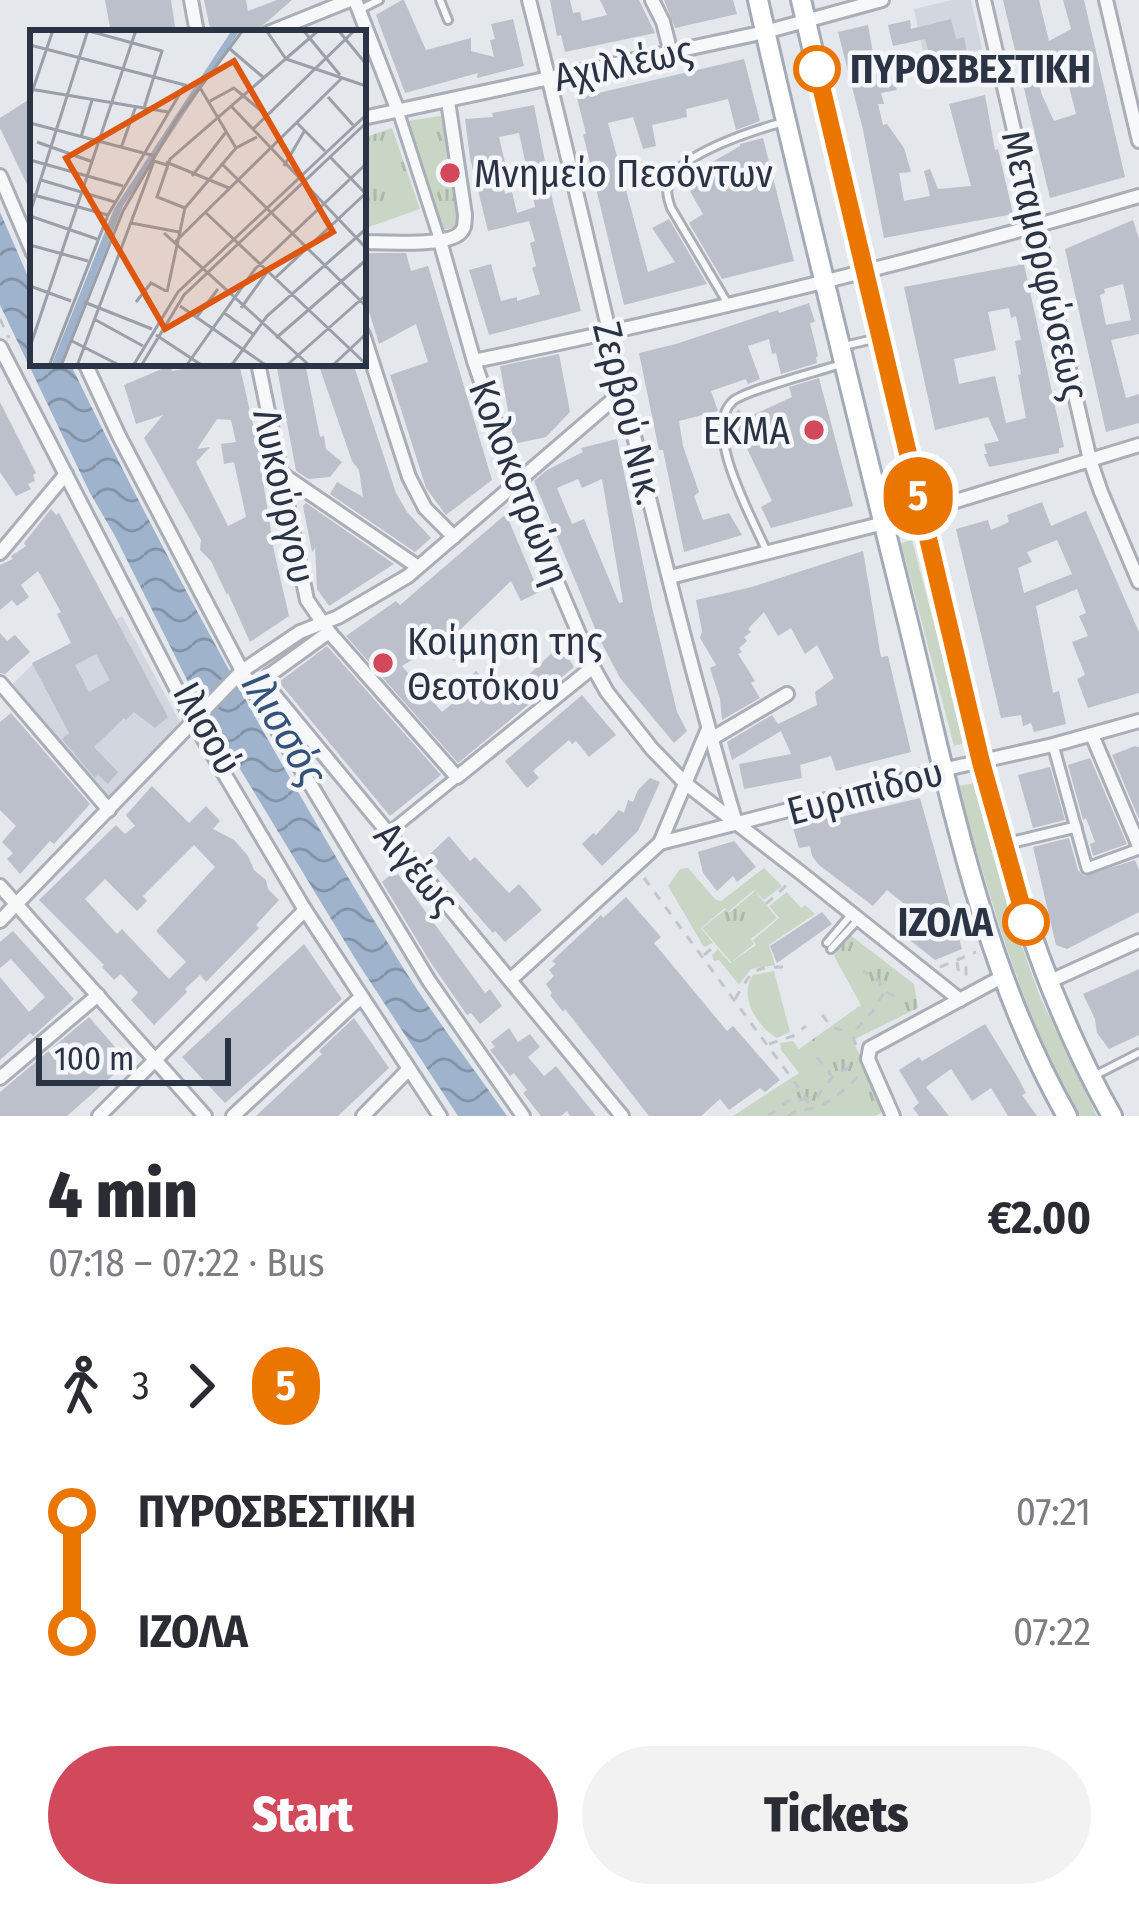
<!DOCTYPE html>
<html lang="en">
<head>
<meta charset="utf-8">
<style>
	:root { --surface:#fff; --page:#f2f2f3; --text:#2b2b33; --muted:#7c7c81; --accent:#d1495b }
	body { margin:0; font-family:"Fira Sans Condensed",sans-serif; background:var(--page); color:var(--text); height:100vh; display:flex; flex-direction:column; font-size:45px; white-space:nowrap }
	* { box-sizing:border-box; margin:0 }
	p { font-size:39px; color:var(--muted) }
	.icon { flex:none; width:66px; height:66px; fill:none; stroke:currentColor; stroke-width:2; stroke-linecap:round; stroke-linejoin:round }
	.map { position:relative; height:1116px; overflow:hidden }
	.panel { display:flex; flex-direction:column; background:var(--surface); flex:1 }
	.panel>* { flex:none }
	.badge { padding:0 24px; border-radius:39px; font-size:42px; line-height:78px }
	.scale { position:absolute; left:36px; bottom:30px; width:195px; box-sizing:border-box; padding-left:12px; border:6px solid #2b3445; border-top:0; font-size:33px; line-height:42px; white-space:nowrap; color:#2b3445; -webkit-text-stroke:9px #f4f6f9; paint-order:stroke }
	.map>.badge { position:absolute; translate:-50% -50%; box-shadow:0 0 0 6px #fff }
	.legs { display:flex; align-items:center; gap:18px; height:132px; padding:0 48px; font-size:39px }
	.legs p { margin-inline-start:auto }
	.overview { display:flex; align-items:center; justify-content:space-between; height:204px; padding:0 48px }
	h1 { font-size:66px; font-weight:800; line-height:90px }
	.action { display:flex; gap:24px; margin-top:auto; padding:24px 48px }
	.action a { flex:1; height:138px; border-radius:72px; background:var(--accent); color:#fff; font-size:48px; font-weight:800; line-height:138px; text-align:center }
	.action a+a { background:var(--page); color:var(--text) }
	ul { padding:0 48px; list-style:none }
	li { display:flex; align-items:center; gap:42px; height:120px; font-size:45px }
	li i { display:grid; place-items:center; width:18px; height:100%; margin:0 15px; background:currentColor }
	li i::after { content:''; width:30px; height:30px; margin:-15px; border:9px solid; border-radius:50%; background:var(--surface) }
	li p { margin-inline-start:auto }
	li:first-child i { background:linear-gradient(#0000 50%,currentColor 0) }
	li:last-child i { background:linear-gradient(currentColor 50%,#0000 0) }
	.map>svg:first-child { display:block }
	.built { fill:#d2d6de }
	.grass { fill:#c9d6c5 }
	.park { fill:url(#park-tufts) }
	.water { fill:url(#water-waves) }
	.building { fill:#bbc0ca; fill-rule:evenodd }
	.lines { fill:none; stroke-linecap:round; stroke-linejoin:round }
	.service-casing { stroke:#a9aeb7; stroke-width:12 }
	.pedestrian-casing { stroke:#a9aeb7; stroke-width:15 }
	.minor-casing { stroke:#a9aeb7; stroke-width:18 }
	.primary-casing { stroke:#a3abb8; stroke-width:24 }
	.path { stroke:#c2c5cb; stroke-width:3; stroke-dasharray:9 9; stroke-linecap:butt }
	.service { stroke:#f7f8fa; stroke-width:6 }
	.pedestrian { stroke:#f7f8fa; stroke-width:9 }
	.minor { stroke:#f7f8fa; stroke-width:12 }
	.primary { stroke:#fff; stroke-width:18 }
	.line-1-casing { stroke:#fff; stroke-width:27 }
	.line-1 { stroke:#ea7600; stroke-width:18 }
	.stop-1-dot { fill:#fff; stroke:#ea7600; stroke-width:6 }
	.poi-dot { fill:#d1495b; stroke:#f4f6f9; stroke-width:4.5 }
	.labels { text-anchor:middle; stroke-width:9; stroke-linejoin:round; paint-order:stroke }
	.street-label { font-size:39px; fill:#2b3445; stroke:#f4f6f9 }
	.stop-label { font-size:39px; font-weight:bold; fill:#2b3445; stroke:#f4f6f9; text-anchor:start }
	.poi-label { font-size:39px; fill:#2b3445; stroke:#f4f6f9; text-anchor:start }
	.water-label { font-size:42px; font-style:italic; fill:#34527a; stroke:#f4f6f9 }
	.inset-road { fill:none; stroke:#9a9fa9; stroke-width:3 }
	.view { fill:#df570f; fill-opacity:0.15; stroke:#df570f; stroke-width:6 }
	.inset-edge { fill:none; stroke:#2b3445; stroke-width:6 }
</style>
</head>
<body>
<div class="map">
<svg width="1139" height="1116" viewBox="0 0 1139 1116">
	<defs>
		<pattern id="park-tufts" width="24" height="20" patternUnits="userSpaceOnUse" patternTransform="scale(3)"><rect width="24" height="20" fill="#c9d6c5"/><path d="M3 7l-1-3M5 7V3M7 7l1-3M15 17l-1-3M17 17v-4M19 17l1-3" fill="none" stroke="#adb8ab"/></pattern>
		<pattern id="water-waves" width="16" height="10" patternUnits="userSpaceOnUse" patternTransform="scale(3)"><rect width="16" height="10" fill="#9fb4cc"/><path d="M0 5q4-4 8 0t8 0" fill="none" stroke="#8293a7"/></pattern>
	</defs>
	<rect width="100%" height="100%" fill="#e4e7ec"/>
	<g class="built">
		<path d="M952,0h19l11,49 -57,13 -11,-53z"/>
		<path d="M122,616l58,106 -74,77 -97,-111 26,-26z"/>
	</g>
	<g class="grass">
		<path d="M912,540l53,203 -11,3 -53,-203z"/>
		<path d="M975,783l40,144 25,70 57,119h-19c-57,-107 -87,-214 -120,-330z"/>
		<path d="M688,868l28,32 5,1 43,-33 18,18 -18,14 -10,-10 -25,21 -4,-3 -24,20 12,15 -9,4 -36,-61 12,-17z"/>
		<path d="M787,892l14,16 4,-3 10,9 -46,31 6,20 -24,4 -12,16 -20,-25 -5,1 -2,-6 6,-6 12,14 26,-18 -3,-5 26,-22 -10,-12z"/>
		<path d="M774,971l16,61 -13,6c-20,-12 -39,-41 -24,-63z"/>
	</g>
	<g class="park">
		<path d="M447,115l12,111 -20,5 -31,-110z"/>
		<path d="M392,128l28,81 -57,20v-91z"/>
		<path d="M755,891l22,27 -26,21 3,5 -23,18 -29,-34 24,-19 4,3z"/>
		<path d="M849,934l65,50 4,24 -65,32 31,71 -9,5h-142l66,-43 -18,-23 -1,-7 13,-2 6,8 62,-44 -27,-49z"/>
	</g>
	<path class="water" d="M0,212l33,76v75h37c100,206 211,407 332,603 32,51 70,100 105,150h-49l-102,-156 -164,-270 -77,-154 -25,-43 -90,-188z"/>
	<g class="building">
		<path d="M105,0h66l5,33h-65z"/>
		<path d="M204,0h42l2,11 29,-11h15l-38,33h-43z"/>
		<path d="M402,0h2l22,50 45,-12v13l23,6 -4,-17 5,-1 -4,-15 22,-5 11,47 -47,12 1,-5 -73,20 -29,-78z"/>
		<path d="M550,0h20l3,13 7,-1 2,9 25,-6 -7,-15h39l16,33 -90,19 -4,-17 -4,1z"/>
		<path d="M664,0h69l4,14 -62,14z"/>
		<path d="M1003,0h36l10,41 22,-12 -8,-29h21l41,177 -75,21zM1063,63l13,51 -22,7 -12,-26 -7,-25z"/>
		<path d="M951,19l5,20 8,-2 3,16 8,-2 4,20 -29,7 -5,-23 -15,3 -5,-19 -32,7 -5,-21 22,-5 1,9z"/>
		<path d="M868,25l5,28 10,2 2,21 6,-2 6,16 -16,3 3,11h-6l5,21 4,-1 17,24 7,24 -12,1 5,28 26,-5 -6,-25 6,-2 8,20 33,-3 -22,-82 36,-9 10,55 3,-1 15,65 -129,24 -21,-108 -25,-98z"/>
		<path d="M744,59l16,62 -24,9 -8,-31 -42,10 1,8 -35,8 4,21 -13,3 -10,-32 -25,6 40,149 27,-10 -23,-34 17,-9 38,65 -83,21 -41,-171h3l-9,-36z"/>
		<path d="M33,97v100l-33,-69v-10z"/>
		<path d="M534,105l19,98 28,108 -92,24 -20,-65 22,-6 10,37 16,-4v4l23,-7 -8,-26 4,-2 -6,-23 5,-2 -6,-20 -41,10 -18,-73 -5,-39 28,-2 -1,-4zM519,133l16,74 -18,6 -5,-21 -7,2 -5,-21 7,-2 -8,-34z"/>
		<path d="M763,138l31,123 -72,18 -33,-56 14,-9 -20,-35 57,-33v-2z"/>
		<path d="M1133,220l6,19v95l-28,6 15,58 13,-4v29l-33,9 -41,-183zM1123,284l8,36 -25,5 -6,-30 5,-2 -1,-4z"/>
		<path d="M363,253h43l5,18 17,-5 64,214 -46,35 -20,-27 -36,-113 38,-13 -12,-38 -37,20 -16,-52z"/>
		<path d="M1024,264l40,183 -5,1v5l-70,14 -5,-13h3l-3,-10 15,-3 -11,-24 -53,13 -31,-143zM1009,308l2,10 5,-2 5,24 -6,1 6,33 -3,1 8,43 -20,5 -11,-47 -36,8 -5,-25 42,-9 -8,-38z"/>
		<path d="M809,303l6,19 -5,1 8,33 -2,1 1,6 -36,11 -5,-21 -4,1 -3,-15 -21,7 12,33 -12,5 -2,-5 -35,12 7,20 -39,10 4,25 16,46 -5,4 9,24 26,-7 13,22 -58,17 -21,-102h-4l-20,-97 37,-9 102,-34 1,3z"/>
		<path d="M559,354l11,58 -24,25 -32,7 -14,-78z"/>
		<path d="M220,363h19l18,79 17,109 15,65 -39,26 -22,-49 -1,2 -16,-34 -11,-11 1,-10 -57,-102 19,-23 -27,9 -12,-39 47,-20 1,6zM217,419l14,1 5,22 -15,2 3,20 10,-2 12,55 -18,9 -32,-64 14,-15 -13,2z"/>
		<path d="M276,363h29l15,74 4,-1 2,13 16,13 -12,15 -21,2 -13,-8z"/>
		<path d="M318,363h35l43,130 11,19 24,26 -16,14 -85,-58 7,-12 26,15 -4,-27 -7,-9z"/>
		<path d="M819,378l34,128 -82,22 -10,-21 11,-6 -40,-84 7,-8 5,10 48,-22 -3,-10z"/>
		<path d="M0,402l36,71 -3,2 2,6 -7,3 3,5 -15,7 -16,-24z"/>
		<path d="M617,439l36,172 24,101 10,19 -13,12 -54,-65 -21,-40 -65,-157 13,-11 36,-18 -2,-4zM578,479l4,9 20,-9 21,123 -4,1 -35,-84 -12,5 -15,-36z"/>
		<path d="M1042,502l9,24 35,-15 53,121v61l-51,15 -11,-29 8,-4 -13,-33 16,-6 -9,-20 7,-3 -9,-24 -41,17 17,87 6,-2 7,33 -32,8 -3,-9 -8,3 -2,-11 -20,3 -45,-189 32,-9 3,10 18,-8 -2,-7zM1057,540l15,34 -48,19 -6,-25 14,-6 -5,-10z"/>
		<path d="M306,503l88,61 -65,42 -12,-17 -2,-41 -3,4 -9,-46z"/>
		<path d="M51,509l5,6 3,-2 109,204 -13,11 -21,-16 -8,8 -2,-2 -30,29 24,25 -10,12 -10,-9 -3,3 -33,-39 7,-6 -37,-70 39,-20 -14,-29 4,-2 -23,-41 -17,14 8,12 -12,9 -5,-6 -12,10v-45l13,-6 -2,-3 15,-10 -2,-3zM96,654l14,26 -21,12 -14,-27z"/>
		<path d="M506,514l33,78 -18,9 -10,-20 -51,49 15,17 -21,14 -15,-17 -37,22 40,46 17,-14 -5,-6 22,-21 8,8 7,-7 14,14 10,-10 6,6 32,-30 9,-5 12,20 -116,96 -112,-127 50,-35 4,4z"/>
		<path d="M863,551l18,106 7,-1 23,96 -75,19 -5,-15 -31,9 2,13 -58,11 -5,-25 52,-10 -10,-23 -49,29 -5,-18 45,-27 6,9 39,-19 -2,-13 19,-14 -17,-33 -12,9 -14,-26 -13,8 -14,-24 -16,17 3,3 -7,5 3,4 -8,7 3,4 -4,2 17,27 -4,2 9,15 -38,22 -2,-21 -10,-31 6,-3 -16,-27 2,-7 -6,-31 56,-13z"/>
		<path d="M0,633l7,8 8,-6 15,17 -25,22 -5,-1z"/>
		<path d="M327,646l114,129 -51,41 -111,-134z"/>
		<path d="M582,695l34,40 -27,22 -13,-16 -4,3 -3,-4 -36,31 6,7 -12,10 -22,-27z"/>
		<path d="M11,713l79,91 -36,40 -4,-3 -30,33 -13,-15 6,-6 -11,-11 14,-16 -16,-16v-88z"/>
		<path d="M1135,746l4,1v72l-27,-64z"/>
		<path d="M1090,758l37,86 -34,12 -3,-12 5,-2 -9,-24 -3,2 -15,-55z"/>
		<path d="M1050,767l15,53 -32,8 -15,-53z"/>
		<path d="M650,778l10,4 -22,49 -36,35 -20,-22 11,-11 3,2 23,-25 5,3 4,-13 5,2 5,-12z"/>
		<path d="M152,786l37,37 17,-17 14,15 -7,8 21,11 14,16 6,14 12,10 2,9 11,11 -23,25 3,3 -53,54 -6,-7 -15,14 2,3 -33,33 -23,-25 7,-7 -17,-19 -7,6 -12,-13 2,-2 -65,-65 77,-75 9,9 10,-8 -9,-11zM194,845l21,22 -59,64 30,31 -17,17 -47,-50 -5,5 -32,-35 20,-20 32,32 10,-10 -4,-5z"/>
		<path d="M920,798l42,151 -27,11 -38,-30 16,-19 -26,-21 -14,16 -54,-41 -7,-9 -2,-10 -11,2 -6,-20 12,-3 -2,-4 30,-6v4z"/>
		<path d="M449,836l21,25 5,-4 34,36 10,-9 23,26 -37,32 -10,-11 -2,2 -61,-70 4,-2 -6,-7z"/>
		<path d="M1069,838l9,32 6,6 51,-16 4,10v42l-72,37 -11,-4 -23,-98z"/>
		<path d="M734,841l22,26 -19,15 -4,-6 -16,15 -14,-18 -5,-21z"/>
		<path d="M394,872l2,4 2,-2 87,119 5,-4 12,17 -22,18 -9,-11 -4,2 -38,-55 -47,-78z"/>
		<path d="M626,897l35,40 -7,6 73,88 6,-5 47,54 -15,12 -5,-4 -31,22 -9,-11 -19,17h-52l-84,-107 -2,3 -13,-17 2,-2 -6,-9 8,-8 -5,-6 7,-6 -4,-3 49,-46 2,3z"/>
		<path d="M822,912l10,12 -55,39 -7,-17z"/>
		<path d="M13,931l61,68 -41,37 -3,-3 -30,27v-83l29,35 16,-15 -34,-38 -11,9v-26z"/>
		<path d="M304,944l38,55 -117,104 -43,-46z"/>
		<path d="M1139,969v66l-30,14 -12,-16 -2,-14 -12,-25z"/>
		<path d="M89,1017l39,45 -61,54h-67v-24z"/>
		<path d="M354,1018l35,50 -51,48h-82l66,-62 -3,-3z"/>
		<path d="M985,1024l32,52 9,17 -4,2 15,21h-29l-17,-28 -19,13 -21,-32 -25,18 23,29h-30l-6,-8 6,-5 -20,-33 20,-13 3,4z"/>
		<path d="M509,1028l9,14 12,-8 10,13 -12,10 16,19 12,-10 40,50h-26l-3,-5 -6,5h-20l-18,-23 4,-3 -13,-17 -4,3 -20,-26 5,-3 -4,-5z"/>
	</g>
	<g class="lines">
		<g class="service-casing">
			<g id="service">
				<path d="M440,0l8,20"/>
				<path d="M359,10l20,-10"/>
				<path d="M728,304l-57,-96c-3,-9 -6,-18 -1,-28 13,-27 82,-49 110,-57"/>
				<path d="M844,346l34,-8"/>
				<path d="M766,550c-13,-31 -65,-121 -33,-149 13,-11 87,-30 108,-37"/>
				<path d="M827,943l23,-27"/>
				<path d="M831,949l26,-28"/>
				<path d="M1094,1076l45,-23"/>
			</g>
		</g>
		<g class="pedestrian-casing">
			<g id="pedestrian">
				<path d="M398,111l42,130"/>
				<path d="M1053,745l34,123 52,-19"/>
				<path d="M388,833l69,-56"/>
				<path d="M1005,844l71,-17"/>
			</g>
		</g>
		<g class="minor-casing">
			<g id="minor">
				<path d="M191,0l6,33"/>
				<path d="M355,0l43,111"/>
				<path d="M529,0c70,274 126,552 207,823"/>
				<path d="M652,0l11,22 8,31"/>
				<path d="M984,0l106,460 11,32 38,90"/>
				<path d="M1106,0l33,141"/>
				<path d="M268,33l82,-33"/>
				<path d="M363,118l402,-86 117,-32"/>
				<path d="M0,176l33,77"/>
				<path d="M440,241l34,120 42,124 77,182 14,25 45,57 34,35 115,89 159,127"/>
				<path d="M363,242c21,0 83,5 97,-9 6,-6 4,-10 5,-18l-17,-114"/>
				<path d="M363,334l46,143 16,31 29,29"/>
				<path d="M0,347l193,374 112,189 135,206"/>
				<path d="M474,361c223,-46 446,-100 665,-165"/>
				<path d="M85,363l34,73 123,235 187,310 94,135"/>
				<path d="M258,363l49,237 22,32 128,145 136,-110"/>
				<path d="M279,472l139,95"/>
				<path d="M0,553l66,-79"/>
				<path d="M670,577l214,-54 255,-78"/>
				<path d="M329,632l-61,44 -1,10 355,430"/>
				<path d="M0,683l109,127"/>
				<path d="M1092,735l47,111"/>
				<path d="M711,739l76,-45"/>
				<path d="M660,843l295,-76 98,-22 86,-24"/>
				<path d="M0,886l205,230"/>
				<path d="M0,921l242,-250 58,-39 38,-15 70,-41 215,-185"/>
				<path d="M510,980l150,-137 48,-114"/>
				<path d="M1048,982l91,-41"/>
				<path d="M0,1078l98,-83"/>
				<path d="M99,1116l206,-206"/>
				<path d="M233,1116l128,-119"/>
				<path d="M363,1116l45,-46"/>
				<path d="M893,1116l-25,-57 2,-11 132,-71"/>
			</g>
		</g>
		<g class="primary-casing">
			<g id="primary">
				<path d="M758,0c47,208 99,415 150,622 41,167 73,343 159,494"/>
				<path d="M801,0c44,195 91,389 137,583 44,182 81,369 174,533"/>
			</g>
		</g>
		<g class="path">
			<path d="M0,319l9,19"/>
			<path d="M644,878l163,221 2,9"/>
			<path d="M766,904l25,-23"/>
			<path d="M704,955l12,-10"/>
			<path d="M957,962l2,12h7v-8l-6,1"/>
			<path d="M940,967l36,-15"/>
			<path d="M886,992l14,7"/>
			<path d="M735,999c19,-33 20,-32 57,-32"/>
			<path d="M822,1015l10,12 19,6"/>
			<path d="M769,1044l24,-8 13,-10"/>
			<path d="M856,1045l-4,-11 21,-23 11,-19 -5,-11 -16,-10"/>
			<path d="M817,1057l14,18"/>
			<path d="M768,1116l20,-15 29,-4 16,-21 22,-12"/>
			<path d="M788,1116c12,-8 19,-5 31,-10 15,-6 33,-22 42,-34"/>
		</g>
		<use href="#service" class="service"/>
		<use href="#pedestrian" class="pedestrian"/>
		<use href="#minor" class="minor"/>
		<use href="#primary" class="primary"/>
	</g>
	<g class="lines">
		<g class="line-1-casing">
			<path id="line-1" d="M817,69l164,693 45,160"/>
		</g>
		<use href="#line-1" class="line-1"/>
	</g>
	<g class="stop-1-dot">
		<circle cx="817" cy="69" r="21"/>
		<circle cx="1026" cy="922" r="21"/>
	</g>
	<g class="poi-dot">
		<circle cx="450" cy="173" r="12"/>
		<circle cx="814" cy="430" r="12"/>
		<circle cx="383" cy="663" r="12"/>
	</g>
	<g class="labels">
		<g class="street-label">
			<text transform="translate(623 63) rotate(-12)" y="14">Αχιλλέως</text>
			<text transform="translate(1046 265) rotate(77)" y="14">Μεταμορφώσεως</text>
			<text transform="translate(629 413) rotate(76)" y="14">Ζερβού Νικ.</text>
			<text transform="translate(520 482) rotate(69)" y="14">Κολοκοτρώνη</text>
			<text transform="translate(285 496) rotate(78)" y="14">Λυκούργου</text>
			<text transform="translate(208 728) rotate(61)" y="14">Ιλισού</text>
			<text transform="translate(865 791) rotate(-15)" y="14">Ευριπίδου</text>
			<text transform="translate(417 868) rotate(50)" y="14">Αιγέως</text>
		</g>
		<g class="stop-label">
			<text x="850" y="83">ΠΥΡΟΣΒΕΣΤΙΚΗ</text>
			<text x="993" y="936" text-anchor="end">ΙΖΟΛΑ</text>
		</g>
		<g class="poi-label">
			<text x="474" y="187">Μνημείο Πεσόντων</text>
			<text x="790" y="444" text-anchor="end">ΕΚΜΑ</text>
			<text x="407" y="655">Κοίμηση της<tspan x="407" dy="45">Θεοτόκου</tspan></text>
		</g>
		<g class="water-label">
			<text transform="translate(285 728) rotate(59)" y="15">Ιλισσός</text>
		</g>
	</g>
	<g transform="translate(30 30)">
		<rect width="336" height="336" fill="#e4e7ec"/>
		<path d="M202,0h8l-117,176 -63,160h-9l63,-157z" fill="#9fb4cc"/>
		<path class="inset-road" d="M236,0l20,29 80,27M273,0l37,45M308,0l28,34M59,1l73,20 -18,57M0,15l155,40 -77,130 -59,151M200,19l34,29M169,56l37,62M0,59l138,23M298,67l25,28M0,68l23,-68M180,71l24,-13 31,26M201,76l135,142M0,93l125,33M267,93l28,28M222,100l103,-100M51,107l11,-37M7,112l56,20M91,118l15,-42M301,128l35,36M0,130l93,26M136,132l63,26M191,133l145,143M254,136l21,-36M162,146l34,-44M11,150l74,22M0,164l78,21M155,178l-28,-11 13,-38 149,-129M175,182l161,152M0,183l58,-183M0,186l67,23M101,193l48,9M134,203l146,133M144,213l168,-165M0,215l58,16M244,249l92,-86M0,256l41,15M137,262l18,-84 51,-60 21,-11M54,272l68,27M106,272l15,-19 15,8M150,276l87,60M211,278l26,-36M193,282l30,22M166,288l22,-29M64,289l49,27M126,305l47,31M246,308l90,-78M40,310l51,26M0,317l106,-317M31,336l62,-155 55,-94 65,-87M47,336l77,-205 13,4M103,336l45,-74 188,-177M111,336l43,-71 182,-172M156,336l69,-97 111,-105M201,336l36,-50 99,-87M256,336l80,-71M302,336l34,-32"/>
		<path class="view" d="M204,31l99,171 -168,97 -99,-171z"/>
		<rect width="336" height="336" class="inset-edge"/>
	</g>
</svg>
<div class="scale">100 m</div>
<b class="badge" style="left:918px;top:496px;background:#ea7600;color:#fff">5</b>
</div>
<section class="panel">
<div class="overview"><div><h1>4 min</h1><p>07:18 – 07:22 · Bus</p></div><b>€2.00</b></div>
<div class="legs"><svg class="icon" aria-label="walk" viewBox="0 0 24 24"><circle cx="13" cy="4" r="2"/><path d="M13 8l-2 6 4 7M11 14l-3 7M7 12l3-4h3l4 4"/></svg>3<svg class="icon" aria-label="forward" viewBox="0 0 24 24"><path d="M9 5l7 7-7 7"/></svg><b class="badge" style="background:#ea7600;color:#fff">5</b></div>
<ul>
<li><i style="color:#ea7600"></i><b>ΠΥΡΟΣΒΕΣΤΙΚΗ</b><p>07:21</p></li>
<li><i style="color:#ea7600"></i><b>ΙΖΟΛΑ</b><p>07:22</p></li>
</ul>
<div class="action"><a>Start</a><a>Tickets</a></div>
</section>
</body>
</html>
